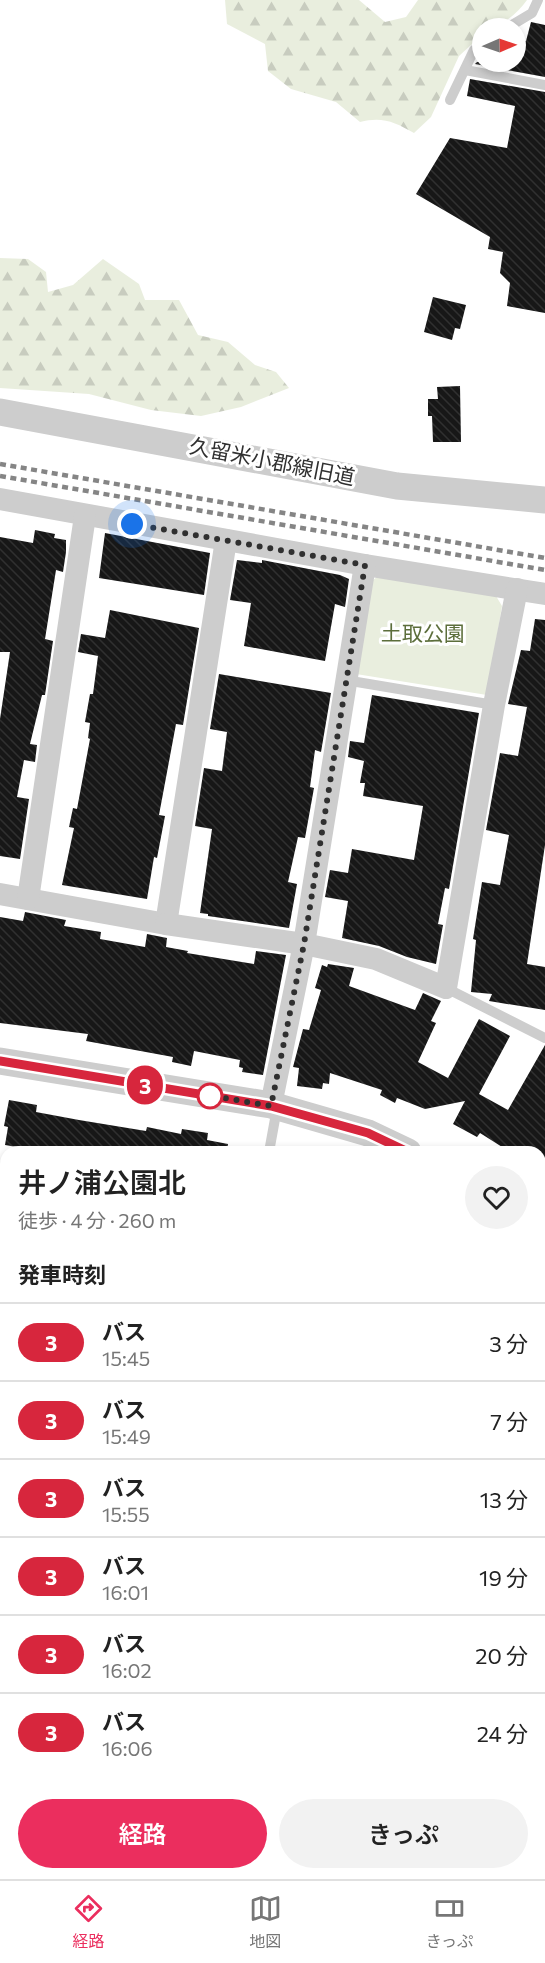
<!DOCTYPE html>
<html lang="ja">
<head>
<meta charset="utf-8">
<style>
	:root { --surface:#fff; --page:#f2f2f2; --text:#222; --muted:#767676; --line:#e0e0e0; --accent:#eb2e5e }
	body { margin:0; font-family:Commissioner,"Noto Sans JP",sans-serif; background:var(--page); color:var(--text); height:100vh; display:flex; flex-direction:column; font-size:22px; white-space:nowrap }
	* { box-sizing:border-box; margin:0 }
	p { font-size:20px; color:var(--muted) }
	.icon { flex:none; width:33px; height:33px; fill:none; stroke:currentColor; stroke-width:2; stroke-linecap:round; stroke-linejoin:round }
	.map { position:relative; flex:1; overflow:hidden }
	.details { position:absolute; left:0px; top:1146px; width:546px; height:734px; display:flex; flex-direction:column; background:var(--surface); border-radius:18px 18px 0 0; box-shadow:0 3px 9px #0003 }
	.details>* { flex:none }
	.badge { padding:0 12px; border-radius:20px; font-size:21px; line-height:39px }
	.needle { width:39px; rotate:88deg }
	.controls { position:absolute; left:472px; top:18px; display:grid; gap:12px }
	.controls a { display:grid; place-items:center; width:54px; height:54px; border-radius:50%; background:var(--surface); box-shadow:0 3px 9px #0003; font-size:30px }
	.you { position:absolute; width:30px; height:30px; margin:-15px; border:4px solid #fff; border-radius:50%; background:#1a73e8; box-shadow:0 0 0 9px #1a73e833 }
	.map>.badge { position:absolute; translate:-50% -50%; box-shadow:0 0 0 3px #fff }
	h2 { padding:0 18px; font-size:22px; line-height:54px }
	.round { display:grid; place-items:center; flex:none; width:63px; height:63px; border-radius:32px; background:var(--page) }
	.summary { display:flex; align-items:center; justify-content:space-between; height:102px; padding:0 18px }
	h1 { font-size:28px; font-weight:600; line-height:45px }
	.button { display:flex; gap:12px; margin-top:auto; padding:12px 18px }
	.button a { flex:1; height:69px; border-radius:36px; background:var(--accent); color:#fff; font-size:24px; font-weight:600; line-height:69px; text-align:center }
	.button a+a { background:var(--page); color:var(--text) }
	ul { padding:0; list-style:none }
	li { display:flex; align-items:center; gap:18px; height:78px; padding:0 18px; border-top:2px solid var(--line) }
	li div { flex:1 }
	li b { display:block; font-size:22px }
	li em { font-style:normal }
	li .badge { min-width:66px; font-weight:700; text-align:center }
	.menu { display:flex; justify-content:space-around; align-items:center; height:84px; border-top:2px solid var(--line); background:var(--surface); font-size:16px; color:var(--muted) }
	.menu a { display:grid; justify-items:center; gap:3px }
	.menu .on { color:var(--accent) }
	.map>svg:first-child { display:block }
	.forest { fill:url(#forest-firs) }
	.green { fill:#e9eede }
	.water { fill:#cae6ee }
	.building { fill:url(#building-back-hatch) }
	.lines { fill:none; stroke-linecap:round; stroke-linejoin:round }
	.service { stroke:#cdcdcd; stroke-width:10 }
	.minor { stroke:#cdcdcd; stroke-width:22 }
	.tertiary { stroke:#cdcdcd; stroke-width:27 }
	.rail { stroke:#858585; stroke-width:4.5; stroke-dasharray:6 4.5; stroke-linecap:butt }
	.line-casing { stroke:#fff; stroke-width:14 }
	.line { stroke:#d7263d; stroke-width:9 }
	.walk { stroke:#303030; stroke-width:6; stroke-dasharray:0 10.8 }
	.stop-dot { fill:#fff; stroke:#d7263d; stroke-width:3 }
	.labels { text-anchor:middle; stroke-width:6; stroke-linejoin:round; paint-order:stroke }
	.street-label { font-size:21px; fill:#303030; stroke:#fff }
	.park-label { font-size:21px; fill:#5c6e3b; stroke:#fff }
</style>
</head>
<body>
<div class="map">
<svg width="545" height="1879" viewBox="0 0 545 1879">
	<defs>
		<pattern id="forest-firs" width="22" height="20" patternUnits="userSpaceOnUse" patternTransform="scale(1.5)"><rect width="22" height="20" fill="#e9eede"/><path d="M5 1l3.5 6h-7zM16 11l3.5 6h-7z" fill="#c8ccbf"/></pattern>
		<pattern id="building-back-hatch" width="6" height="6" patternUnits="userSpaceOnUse" patternTransform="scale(1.5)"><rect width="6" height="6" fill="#171717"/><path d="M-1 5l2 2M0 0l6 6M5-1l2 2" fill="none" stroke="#303030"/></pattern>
	</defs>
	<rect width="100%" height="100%" fill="#fff"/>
	<g class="forest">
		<path d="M225,0h134l26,22 21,-5 12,-17h109c-10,14 -26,28 -44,28v6l-24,22 -28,61 -17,16c-19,-11 -32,-17 -54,-11l-24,-20 -45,-13 -23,-18 -3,-27 -38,-20z"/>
		<path d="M0,258l28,1 18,13 2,20 25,-7 30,-26 36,25 6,16h34l19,35 30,7 27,23 21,7 13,16 -48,19 -40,9 -50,-6 -62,-16 -89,-6z"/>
	</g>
	<g class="green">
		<path d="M381,574l115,22 6,10 -15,89 -131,-21 13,-91z"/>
		<path d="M0,1478l6,5v73l-6,-4z"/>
	</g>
	<path class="water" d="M540,1772l5,13v94h-184l-2,-5h181z"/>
	<g class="building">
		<path d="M531,22l14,3v52l-70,-13 2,-2h42l4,-22 3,1z"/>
		<path d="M470,79l75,13v221l-38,-7 3,-23 -10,-10 3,-21 -15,-3 2,-12 -74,-43 34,-56 57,10 8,-42 -48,-10z"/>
		<path d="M433,297l33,8 -6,24 -5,-1 -3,12 -28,-8z"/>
		<path d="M460,386l1,56h-28l-1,-26h-4v-17h10l-1,-12z"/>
		<path d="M35,530l20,4 -1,4 12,2v12l-3,20 -7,-2 -11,69 8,2 -8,54h-3l-12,49 7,1 -2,17 -11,-2 -7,37 12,2 -9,60 -20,-3v-137l10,-67h-10v-115l33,6z"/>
		<path d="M105,533l105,20 -6,42 -105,-17z"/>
		<path d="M237,560l25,3v-3l78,15 9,4 -4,28 -10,-3 -10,57 -81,-15 7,-43 -21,-3z"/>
		<path d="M110,610l89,18 -16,97 -7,-1 -17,91 6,1 -8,42 -3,-1 -7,42 -85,-14 12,-57 -5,-1 4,-19 4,1 13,-70 -2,-1 2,-15 -5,-1 5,-28h3l5,-38 -20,-4 3,-18 24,4z"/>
		<path d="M535,619l10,1v225l-18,119 18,3v43l-56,-9 3,-7 -21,-2 5,-52 -3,-1 9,-57 18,3 9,-50 -23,-5 14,-77 18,3 9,-49 -19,-3 13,-54 9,1z"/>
		<path d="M219,674l112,19 -10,59 -6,-2 -5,37 4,1 -9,50 -7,-1 -10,45 9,2 -8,44 -81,-12v-2l-8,-1 12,-84 -17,-3 9,-58 18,3 5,-39 -17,-3z"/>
		<path d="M372,695l107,18 -30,176 -4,-1 -7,36 5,1 -7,39 -29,-7 -28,-11 -37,-8 6,-37 -23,-4 5,-27 18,3 4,-24 62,11 9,-54 -60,-10 2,-13h-5l4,-22 -16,-4 2,-16 14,2z"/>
		<path d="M25,912l41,8 -2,6 37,6 -1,7 45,8 2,-13 20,4 -1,9 22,4 -1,2 67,11 2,-13 30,4 -23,120 -21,-3 1,-4 -4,-1 1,-7 -46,-9 -3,15 -19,-4 1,-5 -87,-16 2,-7 -88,-11v-106l23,4z"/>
		<path d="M328,964l26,4 -5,18 66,24 8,-17 18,8 -10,20 5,2 -18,39 30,16 31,-59 31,17 -31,58 29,16 37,-65v124l-5,-3v-14h-30l-30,-19 -3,4 -24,-13 12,-23 -40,8 -28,-11 -2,5 -15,-8 2,-5 -52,-17 -1,11 -6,-1 -1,6 -25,-3 2,-18 -6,-1 10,-38 6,1 12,-40 -6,-2 7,-23 5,2z"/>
		<path d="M9,1100l28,5 -1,7 43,8 67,11 1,-4 34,7 1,-5 26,4 -1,7 21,4 -1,8h-181l-41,-7 3,-18 -4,-1z"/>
	</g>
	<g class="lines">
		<g class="service">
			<path d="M507,28l25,-15 6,-13"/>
			<path d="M465,70l80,15"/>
			<path d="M450,100l24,-50 9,-6"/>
			<path d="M345,680l149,25"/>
			<path d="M446,988l99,50"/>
			<path d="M269,1152l8,-44"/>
			<path d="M339,1874l2,5"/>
		</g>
		<g class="minor">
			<path d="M0,499l365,66 180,29"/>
			<path d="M0,894l166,30 60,-384"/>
			<path d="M28,899l57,-383"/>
			<path d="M166,924l138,20 72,15 70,29 48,-283 23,-116"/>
			<path d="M271,1105l33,-161 61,-379"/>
			<path d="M0,1241l6,1"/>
			<path d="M540,1360l5,-4"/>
			<path d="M0,1463l6,4"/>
			<path d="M540,1474l5,7"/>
			<path d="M0,1566l6,5"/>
			<path d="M540,1574l5,-2"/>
			<path d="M540,1740l5,-2"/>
			<path d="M0,1757l6,4"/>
			<path d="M143,1879l19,-5"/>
		</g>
		<g class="tertiary">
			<path d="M0,412l397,74 148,14"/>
			<path d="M0,1061l271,44 97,28 40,19"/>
			<path d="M540,1230l5,4"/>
		</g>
		<g class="rail">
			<path d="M0,464l545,94"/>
			<path d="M0,476l545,94"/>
		</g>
	</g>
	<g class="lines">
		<g class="line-casing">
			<path id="line" d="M0,1061l271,45 97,27 40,19"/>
		</g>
		<use href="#line" class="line"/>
		<path class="walk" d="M132,524l233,41 -61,379 -33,162 -64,-11 3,1"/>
	</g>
	<circle class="stop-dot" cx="210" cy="1096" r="12"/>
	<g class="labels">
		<g class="street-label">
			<text transform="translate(272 462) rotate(11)" y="7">久留米小郡線旧道</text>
		</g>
		<g class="park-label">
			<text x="423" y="641">土取公園</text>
		</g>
	</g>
</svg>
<div class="controls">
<a><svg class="needle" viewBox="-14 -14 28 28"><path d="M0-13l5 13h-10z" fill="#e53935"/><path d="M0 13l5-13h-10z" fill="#767676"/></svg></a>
</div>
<div class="you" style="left:132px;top:524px"></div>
<b class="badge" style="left:145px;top:1085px;background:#d7263d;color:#fff">3</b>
<section class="details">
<div class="summary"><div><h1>井ノ浦公園北</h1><p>徒歩 · 4 分 · 260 m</p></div><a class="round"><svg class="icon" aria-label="heart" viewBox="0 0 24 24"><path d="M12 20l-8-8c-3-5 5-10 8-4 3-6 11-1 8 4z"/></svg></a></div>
<h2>発車時刻</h2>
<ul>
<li><span class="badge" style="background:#d7263d;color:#fff">3</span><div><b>バス</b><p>15:45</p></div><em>3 分</em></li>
<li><span class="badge" style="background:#d7263d;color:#fff">3</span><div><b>バス</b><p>15:49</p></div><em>7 分</em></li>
<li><span class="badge" style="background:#d7263d;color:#fff">3</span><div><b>バス</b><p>15:55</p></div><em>13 分</em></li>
<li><span class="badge" style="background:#d7263d;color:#fff">3</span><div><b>バス</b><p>16:01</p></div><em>19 分</em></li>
<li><span class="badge" style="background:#d7263d;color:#fff">3</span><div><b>バス</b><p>16:02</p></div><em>20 分</em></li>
<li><span class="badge" style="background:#d7263d;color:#fff">3</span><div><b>バス</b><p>16:06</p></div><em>24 分</em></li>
</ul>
<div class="button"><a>経路</a><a>きっぷ</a></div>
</section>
</div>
<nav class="menu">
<a class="on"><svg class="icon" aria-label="directions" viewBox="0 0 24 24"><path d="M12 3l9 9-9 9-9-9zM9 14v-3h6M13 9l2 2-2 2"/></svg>経路</a>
<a><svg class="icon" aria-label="map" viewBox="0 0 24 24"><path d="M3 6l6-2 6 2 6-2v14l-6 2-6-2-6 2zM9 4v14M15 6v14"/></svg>地図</a>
<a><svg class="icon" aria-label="tickets" viewBox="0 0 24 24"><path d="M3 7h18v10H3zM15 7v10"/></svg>きっぷ</a>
</nav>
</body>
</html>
